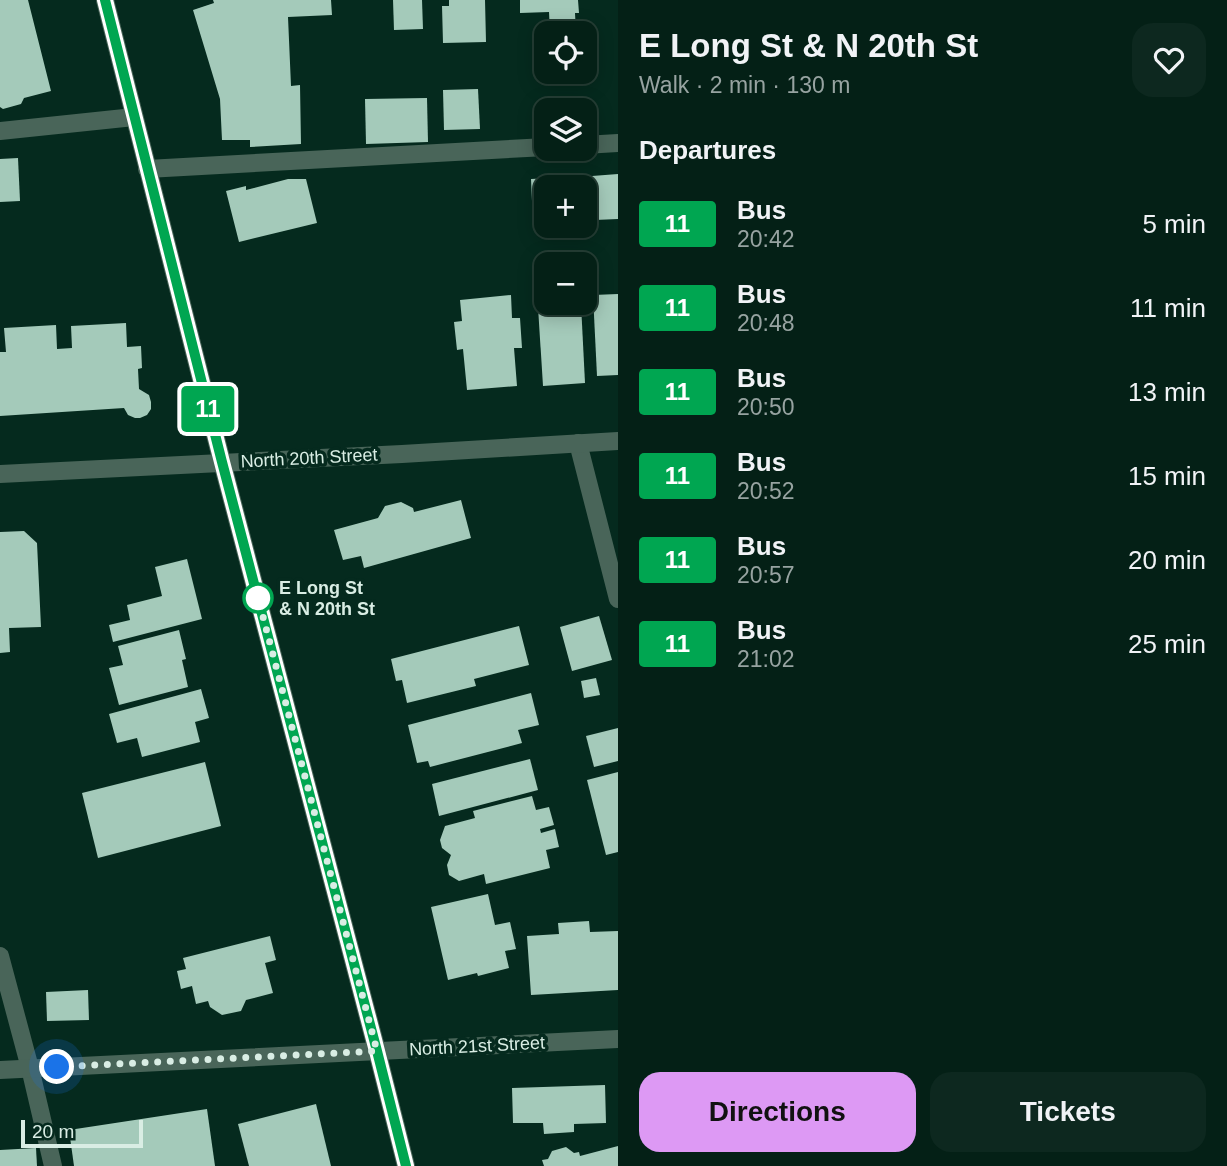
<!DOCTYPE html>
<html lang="en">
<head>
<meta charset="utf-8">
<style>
	:root { --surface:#042016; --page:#0d281f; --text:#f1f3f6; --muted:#97a3a1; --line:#253e35; --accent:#dd99f4 }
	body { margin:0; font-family:Arial,sans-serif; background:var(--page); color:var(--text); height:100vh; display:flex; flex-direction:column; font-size:26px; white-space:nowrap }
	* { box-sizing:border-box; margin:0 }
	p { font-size:23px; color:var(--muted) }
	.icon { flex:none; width:38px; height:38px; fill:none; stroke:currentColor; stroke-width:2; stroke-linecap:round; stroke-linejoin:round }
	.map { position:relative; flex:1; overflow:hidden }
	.sheet { display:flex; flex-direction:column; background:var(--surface); width:609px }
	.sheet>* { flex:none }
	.badge { padding:0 14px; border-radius:5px; font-size:24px; line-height:46px }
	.fabs { position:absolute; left:534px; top:21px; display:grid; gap:14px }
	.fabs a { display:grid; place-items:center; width:63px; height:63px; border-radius:14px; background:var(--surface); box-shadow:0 4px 18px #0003,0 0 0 2px var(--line); font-size:35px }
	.scale { position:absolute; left:21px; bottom:18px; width:122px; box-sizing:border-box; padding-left:7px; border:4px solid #d9ede4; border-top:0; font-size:19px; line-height:24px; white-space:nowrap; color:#d9ede4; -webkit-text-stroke:5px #052a1e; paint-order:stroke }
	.you { position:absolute; width:35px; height:35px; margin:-18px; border:5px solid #fff; border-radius:50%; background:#1a73e8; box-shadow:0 0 0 10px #1a73e833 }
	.map>.badge { position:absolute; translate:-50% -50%; box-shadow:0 0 0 4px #fff }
	h2 { padding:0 21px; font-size:26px; line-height:63px }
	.round { display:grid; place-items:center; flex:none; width:74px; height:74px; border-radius:21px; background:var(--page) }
	.overview { display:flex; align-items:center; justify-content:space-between; height:119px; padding:0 21px }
	h1 { font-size:33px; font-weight:800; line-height:52px }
	.cta { display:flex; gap:14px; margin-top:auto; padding:14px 21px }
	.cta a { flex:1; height:80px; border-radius:21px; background:var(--accent); color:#111; font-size:28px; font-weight:800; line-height:80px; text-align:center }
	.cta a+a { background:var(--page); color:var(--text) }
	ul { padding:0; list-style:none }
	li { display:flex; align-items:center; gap:21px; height:84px; padding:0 21px }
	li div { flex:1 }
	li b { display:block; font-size:26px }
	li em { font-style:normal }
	li .badge { min-width:77px; font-weight:700; text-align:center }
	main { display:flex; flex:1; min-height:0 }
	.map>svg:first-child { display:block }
	.building { fill:#a4caba }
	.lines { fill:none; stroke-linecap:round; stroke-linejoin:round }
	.minor { stroke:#496559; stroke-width:18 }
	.line-casing { stroke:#fff; stroke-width:16 }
	.line { stroke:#00a651; stroke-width:10 }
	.walk { stroke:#d9ede4; stroke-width:7; stroke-dasharray:0 12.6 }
	.stop-dot { fill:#fff; stroke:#00a651; stroke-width:3.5 }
	.labels { text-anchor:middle; stroke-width:7; stroke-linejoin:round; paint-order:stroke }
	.street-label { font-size:18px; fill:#d9ede4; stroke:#052a1e }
	.stop-label { font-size:18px; font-weight:bold; fill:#d9ede4; stroke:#052a1e; text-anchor:start }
</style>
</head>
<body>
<main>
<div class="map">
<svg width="618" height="1166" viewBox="0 0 618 1166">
	<rect width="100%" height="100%" fill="#052a1e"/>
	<g class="building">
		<path d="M0,0h28l23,91 -27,7 -3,6 -18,5 -3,-2z"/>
		<path d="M213,0h118l1,15 -44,2 3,69 9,-1 1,59 -51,3v-7h-28l-2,-41 -27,-89 21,-7z"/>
		<path d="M393,0h29l1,29 -29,1z"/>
		<path d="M449,0h36l1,42 -43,1 -1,-37h7z"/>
		<path d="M520,0h58l1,13h-4l1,20h-26l-1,-21 -29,1z"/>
		<path d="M478,89l2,40 -36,1 -1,-40z"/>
		<path d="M427,98l1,44 -62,2 -1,-45z"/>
		<path d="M18,158l2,43 -20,1v-43z"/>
		<path d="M618,174v45l-23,1 -3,-44z"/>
		<path d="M573,177v10h-27v35l-13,1 -2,-44z"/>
		<path d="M288,179h18l11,44 -78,19 -13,-51 20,-5v4z"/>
		<path d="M618,294v81l-21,1 -4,-81z"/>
		<path d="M511,295l1,23h8l2,30h-8l3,38 -50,4 -4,-41 -6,1 -3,-28 8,-1 -2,-21z"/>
		<path d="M581,304l4,79 -42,3 -5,-79z"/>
		<path d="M126,323l1,24 14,-1 1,22 -4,1 1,20 10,6 2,7v7l-4,6 -7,3h-5l-7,-3 -4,-7 -124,8v-64h6l-2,-24 52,-3 1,24 15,-1 -1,-22z"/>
		<path d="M461,500l10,38 -107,30 -3,-12 -18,4 -9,-30 44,-12 7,-12 16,-4 12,6 1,4z"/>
		<path d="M24,531l13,12 4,84 -32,1 1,24 -10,1v-121z"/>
		<path d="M187,559l15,60 -89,23 -4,-17 21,-5 -3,-15 35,-9 -7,-29z"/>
		<path d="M599,616l13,44 -40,11 -12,-44z"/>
		<path d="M519,626l10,39 -55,14 2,7 -69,17 -5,-23 -6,1 -5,-22z"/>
		<path d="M179,630l7,29 -4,1 6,27 -69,18 -10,-37 14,-3 -5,-19z"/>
		<path d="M596,678l4,17 -16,3 -3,-17z"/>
		<path d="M201,689l8,29 -14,4 5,20 -58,15 -5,-19 -20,5 -8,-29z"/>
		<path d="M531,693l8,32 -21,5 4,13 -92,24 -2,-6 -11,2 -9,-38z"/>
		<path d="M618,728v33l-24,6 -8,-31z"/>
		<path d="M530,759l8,31 -99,26 -7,-32z"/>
		<path d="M205,762l16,64 -123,32 -16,-65z"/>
		<path d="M618,772v80l-12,3 -19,-75z"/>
		<path d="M532,796l4,14 13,-3 5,18 -14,4 1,4 14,-4 4,18 -13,3 4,18 -64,16 -2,-10 -25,7 -10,-6 -2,-10 4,-10 -9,-7 -2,-8 5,-14 30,-8 -2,-7z"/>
		<path d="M488,894l7,31 15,-3 6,27 -11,2 4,17 -31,8 -1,-3 -29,7 -17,-73z"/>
		<path d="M589,921l1,11 28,-1v59l-87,5 -4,-59 32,-2 -1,-11z"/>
		<path d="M270,936l6,24 -11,3 8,30 -27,7 -5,11 -19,4 -12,-8 -2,-6 -12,3 -4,-18 -11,3 -4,-18 9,-2 -3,-11z"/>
		<path d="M88,990l1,30 -42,1 -1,-29z"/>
		<path d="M605,1085l1,38 -32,1v8l-30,2 -1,-11h-30l-1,-35z"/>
		<path d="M316,1104l15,62h-82l-11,-42z"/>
		<path d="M207,1109l8,57h-141l-5,-36z"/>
		<path d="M618,1146v20h-74l-2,-6 6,-1 4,-8 14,-4 8,6 5,-1 1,4z"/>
		<path d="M36,1148l1,18h-37v-16z"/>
	</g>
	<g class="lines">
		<g class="minor">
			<path d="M105,0l117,462 155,589 29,115"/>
			<path d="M0,131l134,-14"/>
			<path d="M584,145l34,-2"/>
			<path d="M147,169l399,-22"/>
			<path d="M578,443l40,156"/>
			<path d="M0,474l402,-20 216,-13"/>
			<path d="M0,956l30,112 23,98"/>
			<path d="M0,1070l618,-31"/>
		</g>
	</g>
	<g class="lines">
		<g class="line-casing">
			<path id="line" d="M105,0l117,462 155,589 29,115"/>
		</g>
		<use href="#line" class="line"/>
		<path class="walk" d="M57,1067l320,-16 -121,-461 2,8"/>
	</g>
	<circle class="stop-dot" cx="258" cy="598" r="14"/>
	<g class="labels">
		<g class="street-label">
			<text transform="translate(309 458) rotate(-3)" y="6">North 20th Street</text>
			<text transform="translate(477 1046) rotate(-3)" y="6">North 21st Street</text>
		</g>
		<g class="stop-label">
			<text x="279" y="594">E Long St<tspan x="279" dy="21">&amp; N 20th St</tspan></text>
		</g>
	</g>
</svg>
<div class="fabs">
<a><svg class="icon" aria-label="locate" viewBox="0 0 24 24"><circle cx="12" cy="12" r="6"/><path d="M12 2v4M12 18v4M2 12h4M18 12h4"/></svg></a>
<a><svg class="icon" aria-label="layers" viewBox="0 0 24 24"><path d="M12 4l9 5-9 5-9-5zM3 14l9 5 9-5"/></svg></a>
<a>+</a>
<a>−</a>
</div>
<div class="scale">20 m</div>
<div class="you" style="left:57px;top:1067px"></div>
<b class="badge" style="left:208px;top:409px;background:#00a651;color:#fff">11</b>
</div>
<section class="sheet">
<div class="overview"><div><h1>E Long St &amp; N 20th St</h1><p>Walk · 2 min · 130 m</p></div><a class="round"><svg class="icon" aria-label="heart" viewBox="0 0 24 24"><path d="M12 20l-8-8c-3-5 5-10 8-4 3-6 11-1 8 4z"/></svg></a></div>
<h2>Departures</h2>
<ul>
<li><span class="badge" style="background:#00a651;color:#fff">11</span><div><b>Bus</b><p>20:42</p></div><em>5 min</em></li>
<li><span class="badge" style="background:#00a651;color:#fff">11</span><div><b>Bus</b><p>20:48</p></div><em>11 min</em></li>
<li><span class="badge" style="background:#00a651;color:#fff">11</span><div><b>Bus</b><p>20:50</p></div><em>13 min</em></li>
<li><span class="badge" style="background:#00a651;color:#fff">11</span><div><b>Bus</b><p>20:52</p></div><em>15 min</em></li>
<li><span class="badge" style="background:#00a651;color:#fff">11</span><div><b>Bus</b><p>20:57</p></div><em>20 min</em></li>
<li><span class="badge" style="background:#00a651;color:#fff">11</span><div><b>Bus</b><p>21:02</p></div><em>25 min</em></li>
</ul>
<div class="cta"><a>Directions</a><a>Tickets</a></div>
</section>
</main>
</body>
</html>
